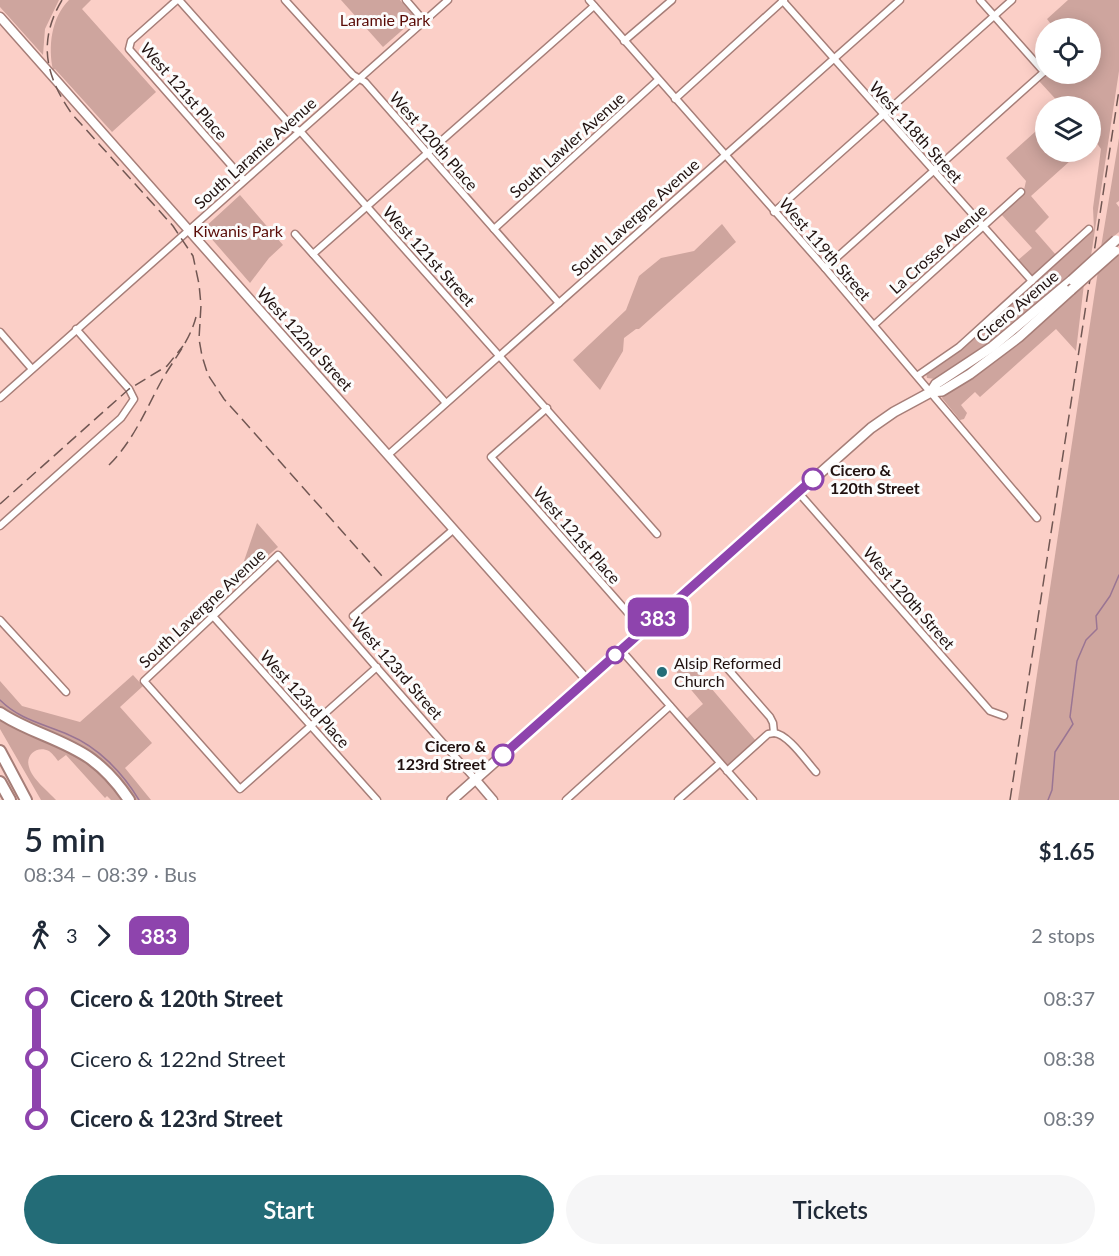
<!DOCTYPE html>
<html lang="en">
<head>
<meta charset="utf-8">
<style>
	:root { --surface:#fff; --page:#f6f6f7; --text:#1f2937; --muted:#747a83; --accent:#236c77 }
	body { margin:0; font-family:Lato,sans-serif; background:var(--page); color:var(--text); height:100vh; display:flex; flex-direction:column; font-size:22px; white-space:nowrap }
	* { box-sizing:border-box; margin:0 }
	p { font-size:20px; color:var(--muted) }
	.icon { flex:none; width:33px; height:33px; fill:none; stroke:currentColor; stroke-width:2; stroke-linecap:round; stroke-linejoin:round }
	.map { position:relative; height:800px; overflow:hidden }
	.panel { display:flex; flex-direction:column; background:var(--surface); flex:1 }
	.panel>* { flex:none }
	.badge { padding:0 12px; border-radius:9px; font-size:21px; line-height:39px }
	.fabs { position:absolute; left:1035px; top:18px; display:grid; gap:12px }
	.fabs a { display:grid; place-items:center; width:66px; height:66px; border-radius:50%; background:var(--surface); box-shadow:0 3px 15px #0003; font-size:30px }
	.map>.badge { position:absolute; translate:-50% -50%; box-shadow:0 0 0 3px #fff }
	.legs { display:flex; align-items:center; gap:9px; height:66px; padding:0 24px; font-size:20px }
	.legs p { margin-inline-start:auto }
	.summary { display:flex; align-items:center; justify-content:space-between; height:102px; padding:0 24px }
	h1 { font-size:33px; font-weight:600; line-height:45px }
	.primary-button { display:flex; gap:12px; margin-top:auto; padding:12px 24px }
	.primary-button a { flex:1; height:69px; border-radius:36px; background:var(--accent); color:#fff; font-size:24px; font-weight:600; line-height:69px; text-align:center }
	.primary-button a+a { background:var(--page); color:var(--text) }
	ul { padding:0 24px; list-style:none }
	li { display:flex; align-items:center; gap:21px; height:60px; font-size:22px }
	li i { display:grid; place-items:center; width:9px; height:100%; margin:0 8px; background:currentColor }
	li i::after { content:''; width:15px; height:15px; margin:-8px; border:4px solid; border-radius:50%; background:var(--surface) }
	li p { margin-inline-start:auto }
	li:first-child i { background:linear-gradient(#0000 50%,currentColor 0) }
	li:last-child i { background:linear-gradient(currentColor 50%,#0000 0) }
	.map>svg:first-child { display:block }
	.green { fill:#cea59e }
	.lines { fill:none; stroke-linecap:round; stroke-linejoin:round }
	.stream { stroke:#9a7593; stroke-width:1.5 }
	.street-casing { stroke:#a67e78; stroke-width:9 }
	.secondary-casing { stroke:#a67e78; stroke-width:11 }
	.primary-casing { stroke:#a67e78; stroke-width:12 }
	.highway-casing { stroke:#a67e78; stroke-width:14 }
	.street { stroke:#fff; stroke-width:6 }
	.secondary { stroke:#fff; stroke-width:8 }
	.primary { stroke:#fff; stroke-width:9 }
	.highway { stroke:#fff; stroke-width:10 }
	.rail { stroke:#715753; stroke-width:1.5; stroke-dasharray:12 6; stroke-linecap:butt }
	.primary-bridge-casing { stroke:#a67e78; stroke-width:12; stroke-linecap:butt }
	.primary-bridge { stroke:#fff; stroke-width:9 }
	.line-1-casing { stroke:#fff; stroke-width:14 }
	.line-1 { stroke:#8e44ad; stroke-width:9 }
	.stop-1-dot { fill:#fff; stroke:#8e44ad; stroke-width:3 }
	.poi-dot { fill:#236c77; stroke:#fcfcfc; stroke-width:2 }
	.labels { text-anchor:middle; stroke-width:6; stroke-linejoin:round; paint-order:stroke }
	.park-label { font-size:16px; fill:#5a0c07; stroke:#fcfcfc }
	.street-label { font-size:16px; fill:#20110f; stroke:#fcfcfc }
	.stop-label { font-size:16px; font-weight:bold; fill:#20110f; stroke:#fcfcfc; text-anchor:start }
	.poi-label { font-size:16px; fill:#20110f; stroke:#fcfcfc; text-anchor:start }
</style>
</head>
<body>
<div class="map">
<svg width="1119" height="800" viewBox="0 0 1119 800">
	<rect width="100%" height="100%" fill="#fbcfc7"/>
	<g class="green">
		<path d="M0,0h59l-14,29 -2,26 -43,-48z"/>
		<path d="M69,0h22l-9,9 74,83 -44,40 -57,-63 -2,1c-5,-23 -2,-52 16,-70z"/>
		<path d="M341,0h59l16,18 -33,29z"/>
		<path d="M1068,0h51v71l-28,185 -84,74 -41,30 -31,19 -8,-1 -1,-5 44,-33 124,-111 -1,-21 8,-59 -7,-10 -3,3 -1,-36h-28l-23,-25 8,-7h43v-46h-36l-7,-9z"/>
		<path d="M1045,123l1,29h34l-49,44 18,21 -14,14 21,24 -24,22 -15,-16 15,-13 -31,-34 22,-20 3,-13 -20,-23z"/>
		<path d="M1119,138v63l-3,2 3,4v25l-18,15z"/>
		<path d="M240,195l43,50 -14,13 -19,25 -47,-54z"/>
		<path d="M722,224l14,18 -97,87h-3l-12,9 -1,13 -23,39 -27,-30 53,-50 13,-34 22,-18 33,-7z"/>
		<path d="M1119,253v547h-101l80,-529z"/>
		<path d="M1084,284l-8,67 -20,-22 -76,68 -5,-5 -14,13 6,8 -3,6 -4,1 -18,-22 1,-4 47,-29z"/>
		<path d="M257,523l21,24 -28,24 -7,-7z"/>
		<path d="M688,657l14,16 -2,2 56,66 -29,25 -41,-47 17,-15 -26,-31 -1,-5z"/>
		<path d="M133,675l10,11 -23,21 32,36 -27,25 26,32h-18l-34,-40 -72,-36 -27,-17v-26l22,25 58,16z"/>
		<path d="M0,716l84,44 20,15 20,25h-13l-4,-4 -2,2 -39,-43 -8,6c-2,-3 -6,-8 -9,-10 -12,-6 -24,4 -20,16 3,12 19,24 27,33h-15l-41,-71z"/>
	</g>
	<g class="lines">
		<g class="stream">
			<path d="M0,700c20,20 44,24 69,35 29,12 54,38 70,65"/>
			<path d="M1048,800l4,-10 3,-38 18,-28 -3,-7 7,-56 9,-21 11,-11 -1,-13 14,-20 9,-21"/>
		</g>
		<g class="street-casing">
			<g id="street">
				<path d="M177,0l-46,41 -2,8 115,131"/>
				<path d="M179,0l114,128 7,3 357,403"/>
				<path d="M285,0l68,75 12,7 194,221"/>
				<path d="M406,0l18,21"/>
				<path d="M589,0l236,268 212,250"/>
				<path d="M782,0l250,281"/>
				<path d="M624,41l48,-41"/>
				<path d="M675,99l109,-99"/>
				<path d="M774,212l238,-212"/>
				<path d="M494,229l164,-149"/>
				<path d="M295,234l151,169"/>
				<path d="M313,254l281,-248"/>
				<path d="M825,268l219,-196 -64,-72"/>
				<path d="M874,325l147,-133"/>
				<path d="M0,332l32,37"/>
				<path d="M917,376l42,-29 130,-118"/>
				<path d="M0,398l448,-398"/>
				<path d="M547,408l-56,49 152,173"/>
				<path d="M388,455l512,-455"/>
				<path d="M798,492l192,219 14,5"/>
				<path d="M0,526l121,-108 13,-19 -5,-10 -53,-60"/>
				<path d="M212,615l165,185"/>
				<path d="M353,616l101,-87"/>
				<path d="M0,620l66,72"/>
				<path d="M621,650l132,150"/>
				<path d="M721,661l49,56 3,6 1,10"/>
				<path d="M377,667l-137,122 -96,-108 134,-126 164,187 33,37"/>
				<path d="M774,733c14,1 32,28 42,39"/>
				<path d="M727,771l41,-37 6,-1"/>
				<path d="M566,800l104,-94"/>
				<path d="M678,800l42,-37"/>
			</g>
		</g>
		<g class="secondary-casing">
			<g id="secondary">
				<path d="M0,17l587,663"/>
				<path d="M475,779l18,21"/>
			</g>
		</g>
		<g class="primary-casing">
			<g id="primary">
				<path d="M931,392l5,-8 56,-37 80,-67"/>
				<path d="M452,800l419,-372 23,-16 37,-20 11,-1 28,-17 49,-37 52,-47"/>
			</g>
		</g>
		<g class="highway-casing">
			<g id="highway">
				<path d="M0,713c28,19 63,26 91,46 15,11 28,26 38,41"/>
				<path d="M0,751l26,49"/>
				<path d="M0,782l10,18"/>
			</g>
		</g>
		<use href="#street" class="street"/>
		<use href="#secondary" class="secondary"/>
		<use href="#primary" class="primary"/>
		<use href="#highway" class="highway"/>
		<g class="rail">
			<path d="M62,0c-25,42 -16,77 10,114l101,112 20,30 6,28 2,21 -2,34 3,17 6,19 16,24 158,177"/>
			<path d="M109,465c25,-25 37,-56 54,-87 12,-20 27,-38 33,-61"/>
			<path d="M0,504l129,-115 38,-23 16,-20"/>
			<path d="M1010,800l109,-710"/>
		</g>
		<g class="primary-bridge-casing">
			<g id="primary-bridge">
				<path d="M1072,280l44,-40"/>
				<path d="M1071,290l44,-39"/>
			</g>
		</g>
		<use href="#primary-bridge" class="primary-bridge"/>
	</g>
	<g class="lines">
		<g class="line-1-casing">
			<path id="line-1" d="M503,755l310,-276"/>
		</g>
		<use href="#line-1" class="line-1"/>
	</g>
	<g class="stop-1-dot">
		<circle cx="813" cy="479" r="10"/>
		<circle cx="615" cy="655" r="8"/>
		<circle cx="503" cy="755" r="10"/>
	</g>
	<circle class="poi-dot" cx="662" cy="672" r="6"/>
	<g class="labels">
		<g class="park-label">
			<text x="385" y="26">Laramie Park</text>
			<text x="238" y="237">Kiwanis Park</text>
		</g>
		<g class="street-label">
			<text transform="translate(184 91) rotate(49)" y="6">West 121st Place</text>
			<text transform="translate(916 132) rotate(48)" y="6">West 118th Street</text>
			<text transform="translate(434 141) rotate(49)" y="6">West 120th Place</text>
			<text transform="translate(567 145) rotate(-42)" y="6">South Lawler Avenue</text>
			<text transform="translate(255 153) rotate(-42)" y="6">South Laramie Avenue</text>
			<text transform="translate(635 217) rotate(-42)" y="6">South Lavergne Avenue</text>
			<text transform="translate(825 249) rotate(49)" y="6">West 119th Street</text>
			<text transform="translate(938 249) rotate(-42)" y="6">La Crosse Avenue</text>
			<text transform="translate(429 256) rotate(48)" y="6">West 121st Street</text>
			<text transform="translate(1017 306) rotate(-40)" y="6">Cicero Avenue</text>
			<text transform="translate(305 339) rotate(48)" y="6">West 122nd Street</text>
			<text transform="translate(577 535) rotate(49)" y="6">West 121st Place</text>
			<text transform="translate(909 598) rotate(49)" y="6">West 120th Street</text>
			<text transform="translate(202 608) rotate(-43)" y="6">South Lavergne Avenue</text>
			<text transform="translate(397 668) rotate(49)" y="6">West 123rd Street</text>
			<text transform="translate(305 699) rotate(48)" y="6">West 123rd Place</text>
		</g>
		<g class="stop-label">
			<text x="830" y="476">Cicero &amp;<tspan x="830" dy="18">120th Street</tspan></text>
			<text x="486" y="752" text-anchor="end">Cicero &amp;<tspan x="486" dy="18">123rd Street</tspan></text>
		</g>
		<g class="poi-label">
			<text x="674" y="669">Alsip Reformed<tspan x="674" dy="18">Church</tspan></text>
		</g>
	</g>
</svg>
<div class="fabs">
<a><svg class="icon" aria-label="locate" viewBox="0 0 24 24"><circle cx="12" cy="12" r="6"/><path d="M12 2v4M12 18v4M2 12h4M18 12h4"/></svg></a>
<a><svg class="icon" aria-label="layers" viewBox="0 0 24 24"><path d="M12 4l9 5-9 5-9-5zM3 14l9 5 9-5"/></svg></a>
</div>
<b class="badge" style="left:658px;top:617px;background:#8e44ad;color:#fff">383</b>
</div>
<section class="panel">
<div class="summary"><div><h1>5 min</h1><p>08:34 – 08:39 · Bus</p></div><b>$1.65</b></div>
<div class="legs"><svg class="icon" aria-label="walk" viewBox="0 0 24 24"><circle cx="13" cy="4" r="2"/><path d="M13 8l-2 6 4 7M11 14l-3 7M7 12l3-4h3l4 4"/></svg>3<svg class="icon" aria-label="forward" viewBox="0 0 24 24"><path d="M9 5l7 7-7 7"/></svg><b class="badge" style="background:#8e44ad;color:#fff">383</b><p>2 stops</p></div>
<ul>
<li><i style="color:#8e44ad"></i><b>Cicero &amp; 120th Street</b><p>08:37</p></li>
<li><i style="color:#8e44ad"></i><span>Cicero &amp; 122nd Street</span><p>08:38</p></li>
<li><i style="color:#8e44ad"></i><b>Cicero &amp; 123rd Street</b><p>08:39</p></li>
</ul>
<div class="primary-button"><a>Start</a><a>Tickets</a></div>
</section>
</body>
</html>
